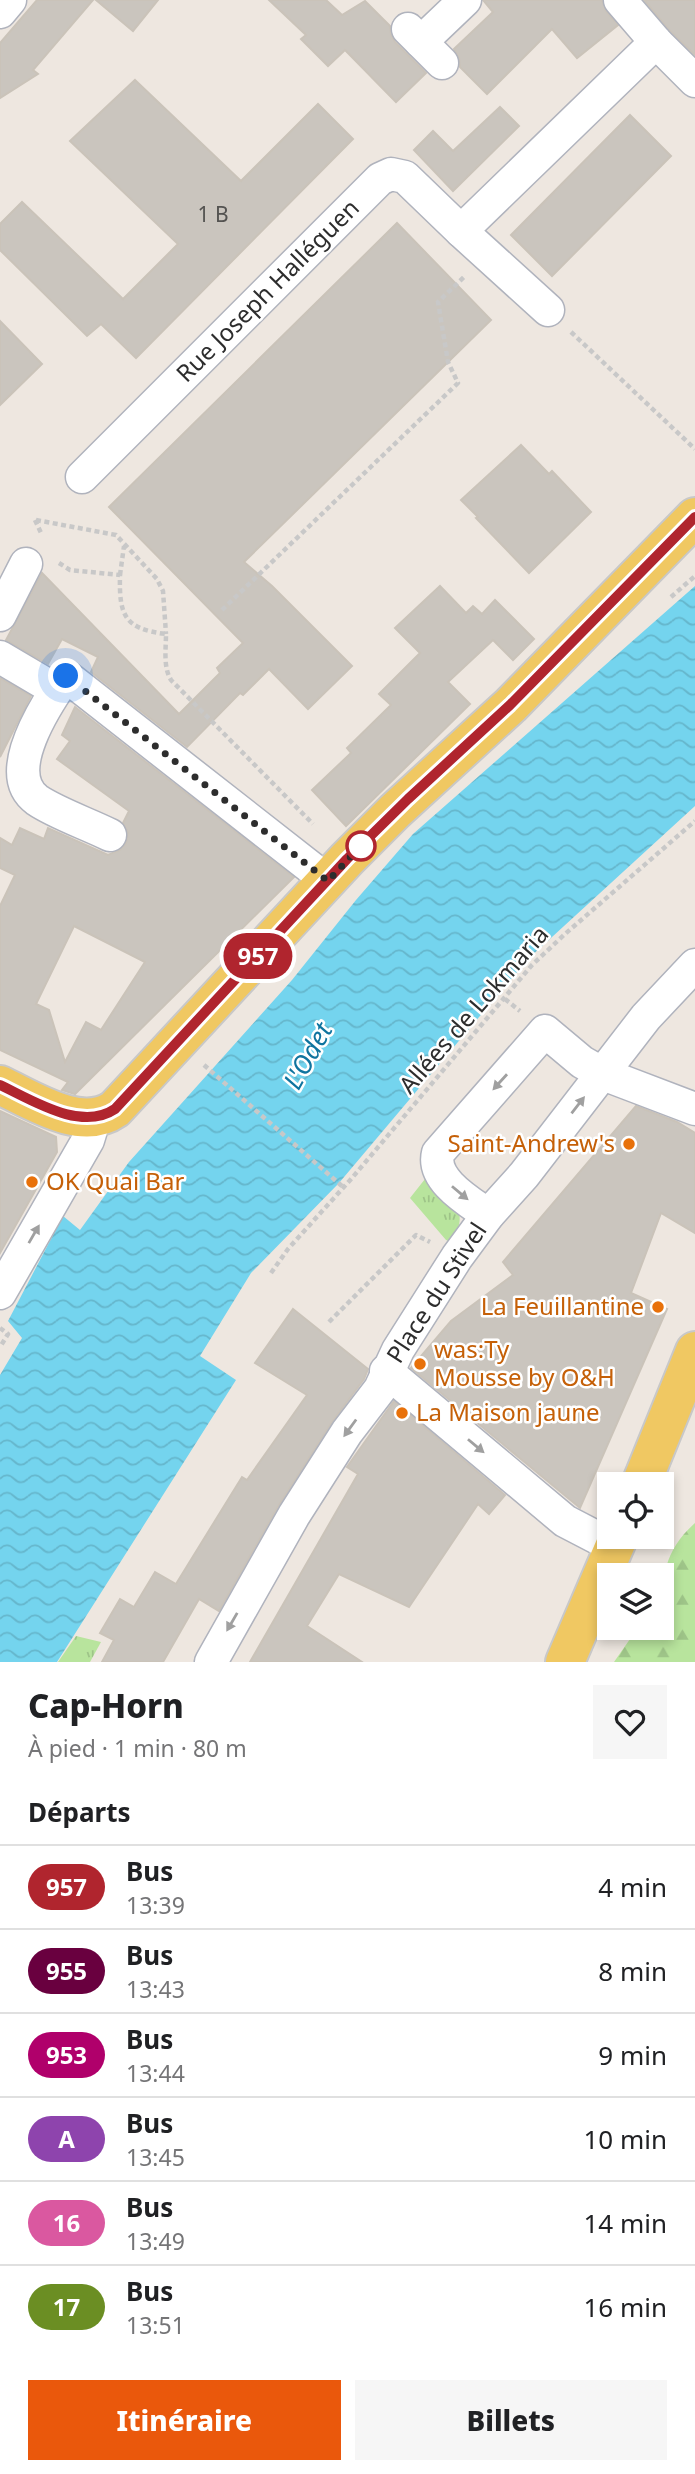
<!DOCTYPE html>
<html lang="fr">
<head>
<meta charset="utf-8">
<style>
	:root { --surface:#fff; --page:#f6f6f6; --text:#202124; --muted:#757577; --line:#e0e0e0; --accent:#ea580c }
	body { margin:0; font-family:"Noto Sans",sans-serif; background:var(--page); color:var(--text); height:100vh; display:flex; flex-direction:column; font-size:26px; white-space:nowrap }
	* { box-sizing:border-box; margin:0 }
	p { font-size:23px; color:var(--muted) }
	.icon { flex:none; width:38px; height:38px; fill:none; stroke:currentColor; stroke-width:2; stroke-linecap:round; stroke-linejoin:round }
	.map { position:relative; height:1662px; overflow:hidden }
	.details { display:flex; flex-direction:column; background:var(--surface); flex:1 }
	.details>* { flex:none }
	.badge { padding:0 14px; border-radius:23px; font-size:24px; line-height:46px }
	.buttons { position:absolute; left:597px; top:1472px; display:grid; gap:14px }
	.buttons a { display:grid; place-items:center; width:77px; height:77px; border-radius:0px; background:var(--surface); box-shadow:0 4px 10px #0003; font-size:35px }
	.you { position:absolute; width:35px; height:35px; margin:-18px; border:5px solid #fff; border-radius:50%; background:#1a73e8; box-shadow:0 0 0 10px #1a73e833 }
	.map>.badge { position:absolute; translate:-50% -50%; box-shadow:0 0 0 4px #fff }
	h2 { padding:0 28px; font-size:26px; line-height:63px }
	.round { display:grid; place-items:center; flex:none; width:74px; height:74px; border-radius:0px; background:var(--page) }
	.head { display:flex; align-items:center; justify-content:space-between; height:119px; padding:0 28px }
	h1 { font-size:33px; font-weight:800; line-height:52px }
	.cta { display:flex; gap:14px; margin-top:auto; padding:14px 28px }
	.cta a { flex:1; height:80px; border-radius:0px; background:var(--accent); color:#fff; font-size:28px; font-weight:800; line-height:80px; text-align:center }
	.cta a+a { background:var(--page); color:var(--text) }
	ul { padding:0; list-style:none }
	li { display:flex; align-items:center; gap:21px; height:84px; padding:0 28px; border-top:2px solid var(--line) }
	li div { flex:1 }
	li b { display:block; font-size:26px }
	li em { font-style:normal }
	li .badge { min-width:77px; font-weight:700; text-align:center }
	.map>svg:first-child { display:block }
	.grass { fill:url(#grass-tufts) }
	.forest { fill:url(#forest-firs) }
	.water { fill:url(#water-waves) }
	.building { fill:#cac5be; stroke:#cac3b9; stroke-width:2; fill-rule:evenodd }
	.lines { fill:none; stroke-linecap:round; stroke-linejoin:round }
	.minor-casing { stroke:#b0b3bd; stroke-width:35 }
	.major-casing { stroke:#c8c8c8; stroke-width:42 }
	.path { stroke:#c8c8c8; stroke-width:4.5; stroke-dasharray:5 3.5; stroke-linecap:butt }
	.minor { stroke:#fff; stroke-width:32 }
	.major { stroke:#f0c862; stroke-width:38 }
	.oneway { fill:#a0a0a0 }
	.line-casing { stroke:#fff; stroke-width:16 }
	.line { stroke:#b0252e; stroke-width:10 }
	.walk { stroke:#2d2d2d; stroke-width:7; stroke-dasharray:0 12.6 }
	.stop-dot { fill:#fff; stroke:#b0252e; stroke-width:3.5 }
	.food-dot { fill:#e8710a; stroke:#fff; stroke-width:2.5 }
	.labels { text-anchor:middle; stroke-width:5; stroke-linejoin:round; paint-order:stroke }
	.number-label { font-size:21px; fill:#545351 }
	.street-label { font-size:24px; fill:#2d2d2d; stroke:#fff }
	.food-label { font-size:24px; fill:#c56008; stroke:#fff; text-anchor:start }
	.water-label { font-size:26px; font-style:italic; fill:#0f749f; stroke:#fff }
</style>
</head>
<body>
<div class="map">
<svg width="695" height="1662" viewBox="0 0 695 1662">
	<defs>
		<pattern id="grass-tufts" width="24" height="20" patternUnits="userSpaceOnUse" patternTransform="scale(1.75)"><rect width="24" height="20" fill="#b8e49d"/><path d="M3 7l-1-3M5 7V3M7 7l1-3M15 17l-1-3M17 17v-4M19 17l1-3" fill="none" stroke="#9ec488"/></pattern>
		<pattern id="forest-firs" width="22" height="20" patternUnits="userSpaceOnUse" patternTransform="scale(1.75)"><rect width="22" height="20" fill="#b8e49d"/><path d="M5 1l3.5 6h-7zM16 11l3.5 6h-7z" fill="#9ec488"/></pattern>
		<pattern id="water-waves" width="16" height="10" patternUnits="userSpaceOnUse" patternTransform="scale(1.75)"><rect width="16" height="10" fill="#74d4ee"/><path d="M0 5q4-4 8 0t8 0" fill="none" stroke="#65b6cc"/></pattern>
	</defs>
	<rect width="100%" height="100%" fill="#eee7e0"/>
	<g class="grass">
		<path d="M425,1179c25,20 48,30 26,63l-5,-2 -36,-42z"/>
		<path d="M76,1636l25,6 -11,20h-32z"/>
	</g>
	<path class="forest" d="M695,1523v139h-81l16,-23 13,-11h19c0,-44 -2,-74 33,-105z"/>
	<path class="water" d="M695,586v220l-167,153 -189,224 -88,90 -51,83 36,24 -179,282h-57v-287l22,-37 -14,-17 55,-105 17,14 49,-68 163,-182 64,-80 57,-66z"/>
	<g class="building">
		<path d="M37,0h56l-60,70 5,4 -38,24v-55z"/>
		<path d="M96,0h62l-25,31z"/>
		<path d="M269,0h57l16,15 23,-14 25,25 1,8 4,8 31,31 -30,29 -51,-52 -17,16 -27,-27 5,-4z"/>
		<path d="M483,0h119l4,11 12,14 -41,33 -25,-29 -65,65 -27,-27 -1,-9 -5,-9 39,-37z"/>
		<path d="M644,0h51v55l-26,-25z"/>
		<path d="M135,80l106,101 77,-77 35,35 -217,219 -35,-34 -14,12 -87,-86v-26l22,-22 101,97 55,-55 -108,-103z"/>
		<path d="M500,107l19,19 -66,65 -39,-41 19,-19 20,20z"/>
		<path d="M630,115l41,41 -119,120 -41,-41z"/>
		<path d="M397,223l94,97 -247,242 28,24 80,80 -44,43 -39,-40 -26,26 -3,-2 -53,54 -96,-75 7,-15 -36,-18 -14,25 -42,-24 36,-67 137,141 41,-41 -3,-5 26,-25 -134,-136z"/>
		<path d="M0,321l42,43 -42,41z"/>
		<path d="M521,445l28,29 3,-3 39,41 -62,61 -53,-55 2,-1 -17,-17z"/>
		<path d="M440,586l26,27 7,-7 9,8 13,-14 39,39 -21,21 -20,-20 -45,42 22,22 -124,122 -34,-36 39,-37 -4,-5 44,-43 -12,-11 41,-41 -25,-25z"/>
		<path d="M0,678l31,18 -31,61z"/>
		<path d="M75,707l219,170 -219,217 -13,-4 6,-8 -68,-32v-144l15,-31 -15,-7v-30l12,7 8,-17 24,11 4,-11 60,27 12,-5 6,-7 2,-10 -5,-10 6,-12 -72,-52 13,-18 -8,-6zM74,926l71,36 -44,68 -15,-8 -21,40 -16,-52 -13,-6z"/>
		<path d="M636,1106l41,16 18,11v100l-34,-20 -30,80 36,16 -87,199 -169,-140 40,-47 62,-46 -10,-13z"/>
		<path d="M0,1111l56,26 1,15 -57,101z"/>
		<path d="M293,1309l75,60 -4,10 -32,43 -53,83 -60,106 -20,-12 -36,63h-61l12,-22 -14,-7 20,-34 14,8 21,-35 21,12 66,-107 5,3 60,-85 -52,-32z"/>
		<path d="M394,1401l111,94 -16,19 -11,-10 -69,103 -70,-33 -32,52 55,36h-112l108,-188 -11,-7z"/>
	</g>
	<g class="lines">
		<g class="minor-casing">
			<g id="minor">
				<path d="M620,0l36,42 39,39"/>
				<path d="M0,12l10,-12"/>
				<path d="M408,29l13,13 44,-42"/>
				<path d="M421,42l21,21"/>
				<path d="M461,231l87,79"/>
				<path d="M82,477l298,-298 11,-5 14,3 56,54 195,-189"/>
				<path d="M0,615l26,-51"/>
				<path d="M0,657l56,33"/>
				<path d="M110,835c-22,-11 -54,-22 -73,-35 -37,-27 10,-97 29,-124l262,205"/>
				<path d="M488,1215c-18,-13 -57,-35 -50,-62l107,-122 37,31 21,12 92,35"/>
				<path d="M0,1293l88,-153 7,-23"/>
				<path d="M386,1371l179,150 50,26"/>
				<path d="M211,1662l83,-147 53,-83 33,-43 18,-39 59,-93 31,-42 36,-40 122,-158 49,-52"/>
			</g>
		</g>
		<g class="major-casing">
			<g id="major">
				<path d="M0,1085c32,15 81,48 115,24l232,-250 48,-48 116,-106 184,-188"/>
				<path d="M641,1484l54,-133"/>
				<path d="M565,1662l54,-126"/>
			</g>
		</g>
		<g class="path">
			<path d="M571,332l124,117"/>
			<path d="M35,520l7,15"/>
			<path d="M36,520l80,15 41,44 6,12 3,43"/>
			<path d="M59,563l11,7 50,5c-1,40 4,54 46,59 0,15 -3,33 5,46l142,144"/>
			<path d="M120,575l4,-29"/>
			<path d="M671,597l24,-21"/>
			<path d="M222,610l236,-227 -10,-21 -10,-60 26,-25"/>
			<path d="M505,999l15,12"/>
			<path d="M204,1065l139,122"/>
			<path d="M271,1273l17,-24 64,-71 180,-213 33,-31 130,-113"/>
			<path d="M329,1322l87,-87 14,7"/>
			<path d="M0,1328l8,6 -8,13"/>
		</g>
		<use href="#minor" class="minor"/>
		<use href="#major" class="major"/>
	</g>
	<defs><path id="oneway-solid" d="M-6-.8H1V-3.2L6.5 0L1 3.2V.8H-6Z" transform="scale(1.75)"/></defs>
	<g class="oneway">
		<use href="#oneway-solid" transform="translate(500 1082) rotate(132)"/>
		<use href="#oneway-solid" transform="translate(578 1105) rotate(-52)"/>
		<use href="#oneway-solid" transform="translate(460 1193) rotate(40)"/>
		<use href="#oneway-solid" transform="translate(34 1234) rotate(-60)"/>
		<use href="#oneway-solid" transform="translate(350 1428) rotate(126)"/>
		<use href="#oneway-solid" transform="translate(476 1446) rotate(40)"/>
		<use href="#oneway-solid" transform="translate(232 1622) rotate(120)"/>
	</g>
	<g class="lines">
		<g class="line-casing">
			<path id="line" d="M0,1085c32,15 81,47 115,24l232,-250 61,-60 102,-94 185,-188"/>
		</g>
		<use href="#line" class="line"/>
		<path class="walk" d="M66,676l262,205 37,-40 -4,5"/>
	</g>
	<circle class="stop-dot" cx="361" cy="846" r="14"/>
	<g class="food-dot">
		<circle cx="629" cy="1144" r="7"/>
		<circle cx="32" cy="1182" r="7"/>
		<circle cx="658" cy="1307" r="7"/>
		<circle cx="420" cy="1364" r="7"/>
		<circle cx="402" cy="1413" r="7"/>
	</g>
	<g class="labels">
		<g class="number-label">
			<text x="213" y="222">1 B</text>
		</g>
		<g class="street-label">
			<text transform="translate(268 291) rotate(-45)" y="8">Rue Joseph Halléguen</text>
			<text transform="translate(474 1010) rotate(-49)" y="8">Allées de Lokmaria</text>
			<text transform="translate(437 1293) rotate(-57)" y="8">Place du Stivel</text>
		</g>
		<g class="food-label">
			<text x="615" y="1152" text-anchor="end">Saint-Andrew's</text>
			<text x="46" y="1190">OK Quai Bar</text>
			<text x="644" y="1315" text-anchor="end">La Feuillantine</text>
			<text x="434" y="1358">was:Ty<tspan x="434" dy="28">Mousse by O&amp;H</tspan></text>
			<text x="416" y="1421">La Maison jaune</text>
		</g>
		<g class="water-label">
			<text transform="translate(308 1056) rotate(-61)" y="9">L'Odet</text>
		</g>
	</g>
</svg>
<div class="buttons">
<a><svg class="icon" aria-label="locate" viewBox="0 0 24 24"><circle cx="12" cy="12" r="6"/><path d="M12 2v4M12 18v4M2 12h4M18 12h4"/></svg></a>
<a><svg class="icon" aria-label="layers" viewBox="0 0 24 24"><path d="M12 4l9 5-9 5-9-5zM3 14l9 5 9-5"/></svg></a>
</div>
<div class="you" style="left:66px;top:676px"></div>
<b class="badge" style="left:258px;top:956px;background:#b0252e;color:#fff">957</b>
</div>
<section class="details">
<div class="head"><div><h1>Cap-Horn</h1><p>À pied · 1 min · 80 m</p></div><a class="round"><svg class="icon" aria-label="heart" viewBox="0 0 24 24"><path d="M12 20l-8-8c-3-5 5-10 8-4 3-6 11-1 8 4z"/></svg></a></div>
<h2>Départs</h2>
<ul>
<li><span class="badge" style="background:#b0252e;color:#fff">957</span><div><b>Bus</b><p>13:39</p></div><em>4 min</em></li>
<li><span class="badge" style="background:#69003f;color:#fff">955</span><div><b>Bus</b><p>13:43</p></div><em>8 min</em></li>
<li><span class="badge" style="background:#b0006b;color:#fff">953</span><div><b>Bus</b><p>13:44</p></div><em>9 min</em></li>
<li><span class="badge" style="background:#8e44ad;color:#fff">A</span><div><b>Bus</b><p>13:45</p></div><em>10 min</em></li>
<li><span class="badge" style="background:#da58a0;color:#fff">16</span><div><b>Bus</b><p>13:49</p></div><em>14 min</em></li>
<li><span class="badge" style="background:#6b8e23;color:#fff">17</span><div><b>Bus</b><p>13:51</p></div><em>16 min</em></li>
</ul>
<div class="cta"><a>Itinéraire</a><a>Billets</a></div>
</section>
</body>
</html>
